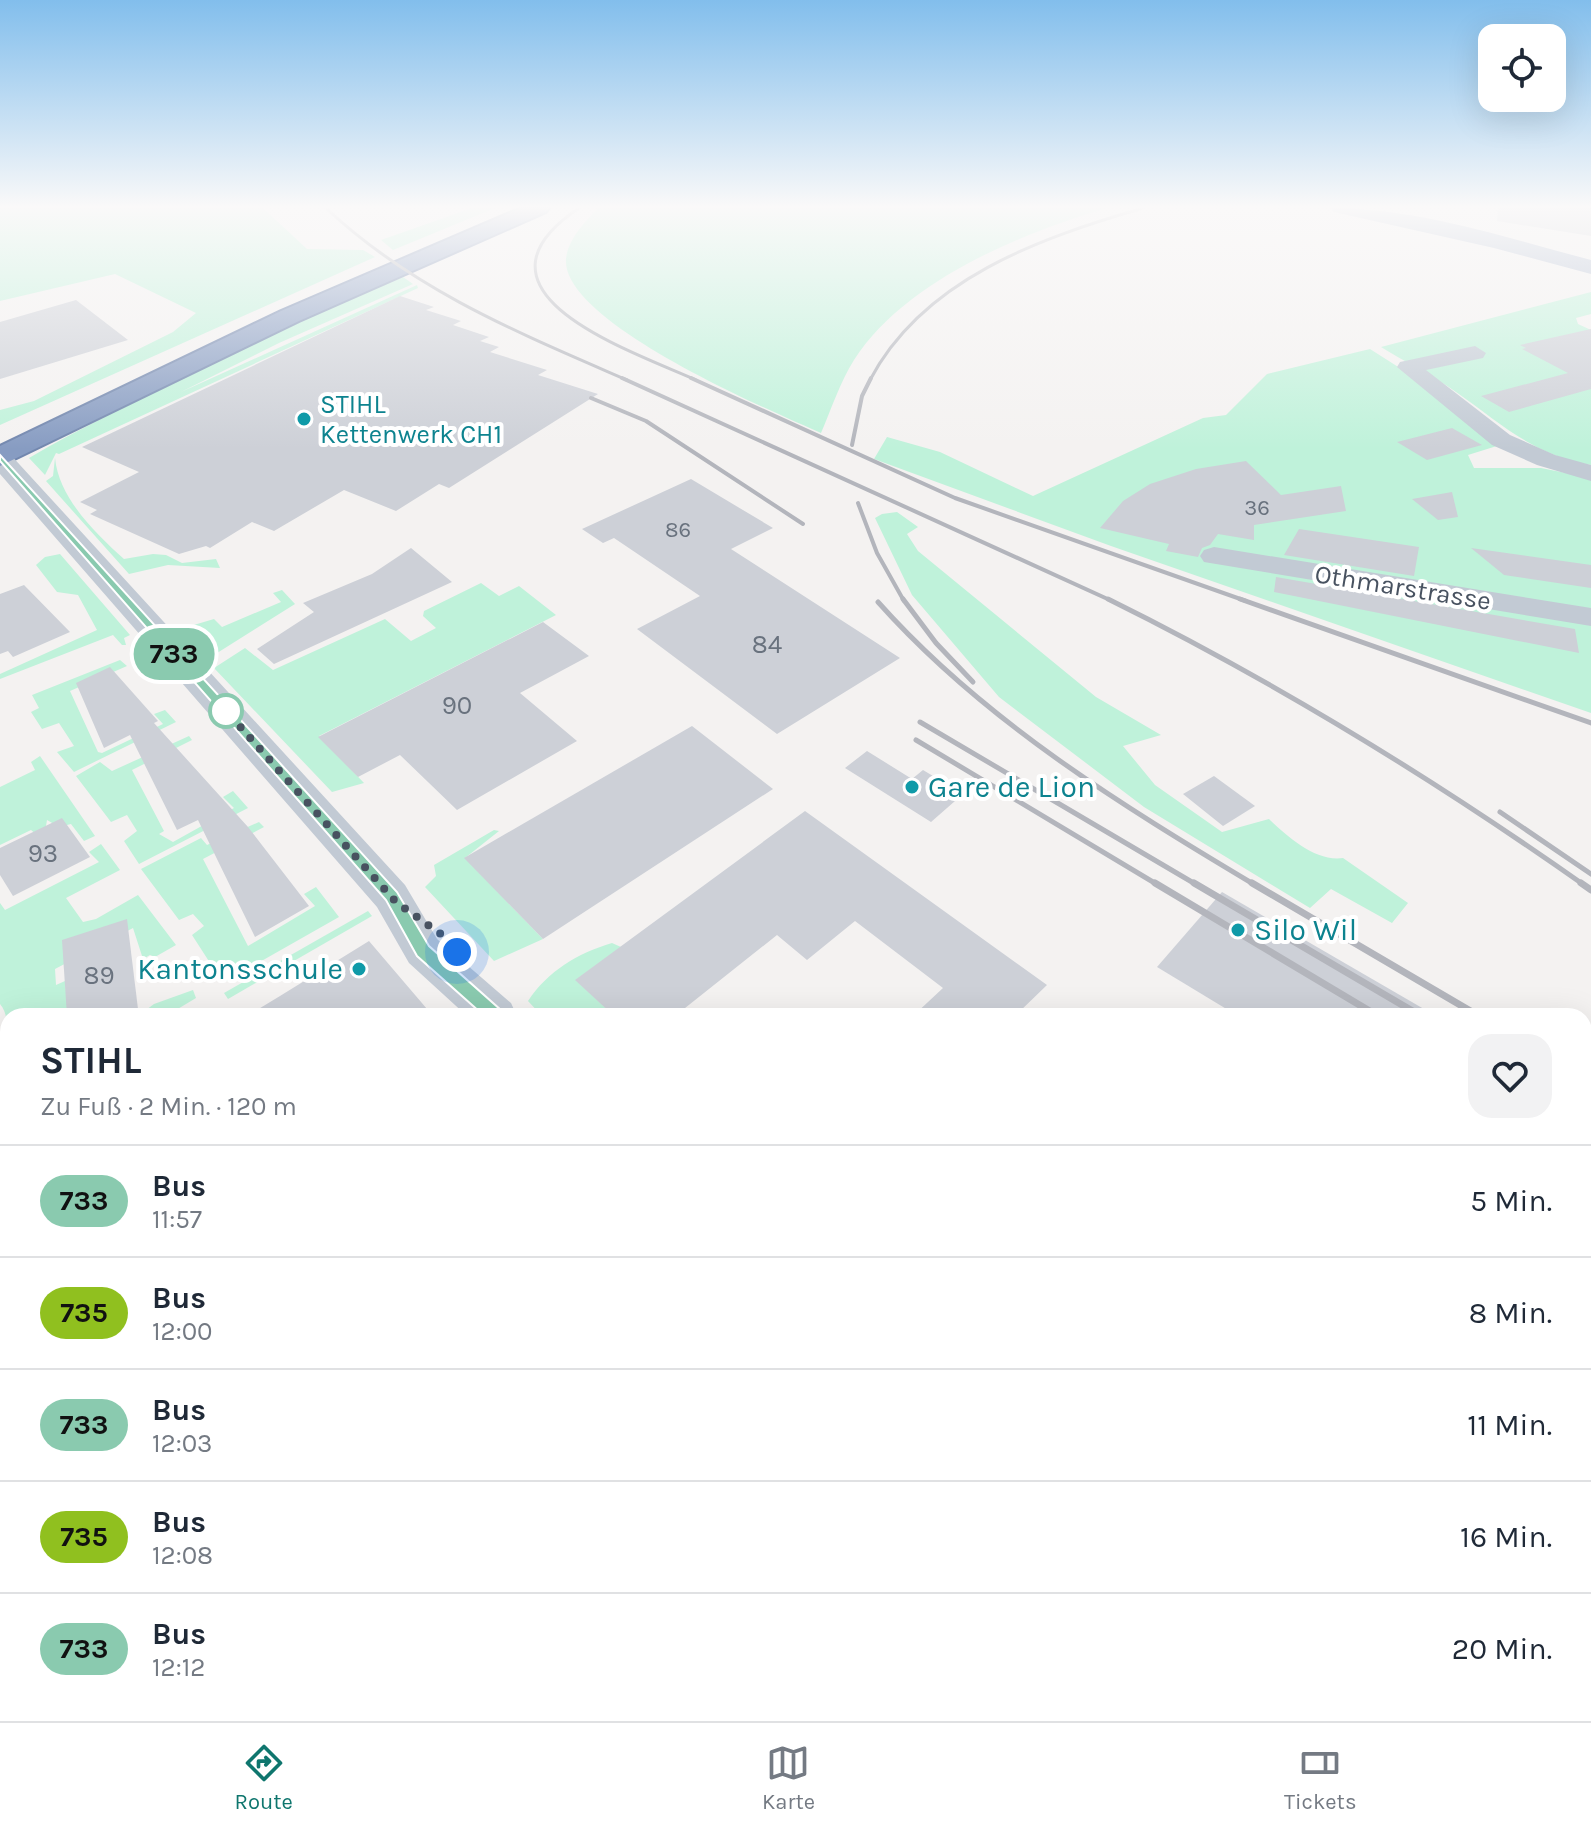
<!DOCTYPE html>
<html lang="de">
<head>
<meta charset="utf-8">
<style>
	:root { --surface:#fff; --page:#f2f2f3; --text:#1f2937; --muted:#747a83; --line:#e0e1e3; --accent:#0f766e }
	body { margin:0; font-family:Karla,sans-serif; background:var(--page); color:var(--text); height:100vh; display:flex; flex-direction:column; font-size:30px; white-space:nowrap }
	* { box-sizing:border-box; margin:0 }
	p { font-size:26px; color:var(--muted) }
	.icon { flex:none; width:44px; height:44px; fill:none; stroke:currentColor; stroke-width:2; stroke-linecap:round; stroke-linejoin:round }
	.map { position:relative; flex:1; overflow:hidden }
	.panel { position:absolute; left:0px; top:1008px; width:1592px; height:714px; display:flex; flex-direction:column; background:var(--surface); border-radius:24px 24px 0 0; box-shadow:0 8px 32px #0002 }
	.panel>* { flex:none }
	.badge { padding:0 16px; border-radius:26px; font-size:28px; line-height:52px }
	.controls { position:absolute; left:1478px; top:24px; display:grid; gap:16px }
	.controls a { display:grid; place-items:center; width:88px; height:88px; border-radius:16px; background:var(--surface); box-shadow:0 8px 32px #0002; font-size:40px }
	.you { position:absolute; width:40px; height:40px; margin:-20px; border:6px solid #fff; border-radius:50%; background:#1a73e8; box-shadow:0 0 0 12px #1a73e833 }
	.map>.badge { position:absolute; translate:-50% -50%; box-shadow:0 0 0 4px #fff }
	.round { display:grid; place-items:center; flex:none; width:84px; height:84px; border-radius:24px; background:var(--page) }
	.summary { display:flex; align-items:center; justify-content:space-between; height:136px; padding:0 40px }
	h1 { font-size:38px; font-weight:700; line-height:60px }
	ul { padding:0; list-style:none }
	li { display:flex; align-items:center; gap:24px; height:112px; padding:0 40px; border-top:2px solid var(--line) }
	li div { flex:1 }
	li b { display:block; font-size:30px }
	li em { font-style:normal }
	li .badge { min-width:88px; font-weight:700; text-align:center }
	.menu { display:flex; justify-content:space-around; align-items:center; height:112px; border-top:2px solid var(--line); background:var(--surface); font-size:22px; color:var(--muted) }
	.menu a { display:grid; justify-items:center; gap:4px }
	.menu .active { color:var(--accent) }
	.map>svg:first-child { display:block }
	.green { fill:#bff2da }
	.building { fill:#cdd0d7 }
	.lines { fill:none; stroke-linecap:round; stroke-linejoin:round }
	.highway-casing { stroke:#7287ae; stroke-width:4 }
	.minor { fill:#c2cad4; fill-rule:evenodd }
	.major { fill:#b0bcd1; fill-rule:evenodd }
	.highway { fill:#879cc2; fill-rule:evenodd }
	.rail-far3 { stroke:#b3b5bc; stroke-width:3 }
	.rail-far2 { stroke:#b3b5bc; stroke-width:4 }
	.rail-far1 { stroke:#b3b5bc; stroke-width:5 }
	.rail { stroke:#b3b5bc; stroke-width:7 }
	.line { fill:#8acaaf; stroke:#fff; stroke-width:2 }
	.walk { stroke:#485260; stroke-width:8; stroke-dasharray:0 14.4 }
	.culture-dot { fill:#0f9aa8; stroke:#fff; stroke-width:3 }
	.stop-dot { fill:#fff; stroke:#8acaaf; stroke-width:4 }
	.labels { text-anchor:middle; stroke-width:8; stroke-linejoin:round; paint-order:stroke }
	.far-number-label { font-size:22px; fill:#69727e }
	.far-culture-label { font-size:26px; fill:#0d838f; stroke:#fff; text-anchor:start }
	.far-street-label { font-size:26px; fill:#485260; stroke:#fff }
	.number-label { font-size:26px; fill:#69727e }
	.culture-label { font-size:30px; fill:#0d838f; stroke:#fff; text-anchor:start }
</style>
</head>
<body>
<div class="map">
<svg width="1591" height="1721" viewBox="0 0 1591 1721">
	<rect width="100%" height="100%" fill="#f4f2f1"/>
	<g class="green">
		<path d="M0,208h263l44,41 56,1 12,7 -375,168v-15l34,-9 139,-69 23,-19 -81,-39 -115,27z"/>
		<path d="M472,208h23l-102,42 -12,-10z"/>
		<path d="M598,208h509c-88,26 -202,73 -253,152 -14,22 -23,50 -33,73 -50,-22 -260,-111 -255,-174 2,-20 19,-37 32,-51z"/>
		<path d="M403,277l10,7 -134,59 -98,49 236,-107 1,3 -359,166 -3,-1 -11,22 -16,-17c53,-31 108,-57 163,-84 70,-34 139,-68 211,-97z"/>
		<path d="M1591,292v22l-15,4 2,6 13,6v135c-60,-11 -89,-41 -135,-73 -24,-17 -51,-30 -75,-45z"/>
		<path d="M1370,349l33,21 97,75 -32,10 6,13h67l50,10v235l-480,-167 -237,-87 13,-22 53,15 93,44 170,-78 23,-3 41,-41z"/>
		<path d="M55,458c4,40 40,75 69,101l29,-5 13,1 16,8 34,-4 4,9 -52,-3 -39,9 -83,-93 7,-5z"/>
		<path d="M897,512l21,15 -11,7 11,17 178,146 65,38 -38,11 32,39 67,47 47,-13c19,18 47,43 74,39l65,45 -16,20 -61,-34 -21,19 -166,-101 -145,-110 -87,-102 -37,-77 7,-4z"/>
		<path d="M60,554l70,81 -6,3 2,7h-4l-9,-10 -113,44v-5l97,-44 -19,-35 -21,-3 -21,-27 9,-8z"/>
		<path d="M481,583l18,13 20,-10 37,29 -237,121 45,47 -32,9 -118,-124 31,-20 28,22 112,-51 26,22 25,-13 -13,-12 1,-5z"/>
		<path d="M282,590l13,14 -89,56 -23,-25 4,-8 27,-8 8,8 59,-25 -8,-9z"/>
		<path d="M120,660l7,6 -57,25 28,61 4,1 61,-29 -9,-10 11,-4 11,12 -102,50 -17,-20 17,-6 -15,-23 -17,6 -11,-17 8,-4 -7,-13z"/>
		<path d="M189,736l3,4 -60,30 32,61 -5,3 14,8 61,-34 -11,-11 10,-6 15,17 -109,56 -15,-23 13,-10 -10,-16 -16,7 -35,-46 24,-14 12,9z"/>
		<path d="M40,756l55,80 -11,5 -13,-17 -12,3 -12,-7 -2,12 -8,3 -6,-5 -31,15v-58l35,-17 -4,-8z"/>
		<path d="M259,822l5,5 -61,32 45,87 67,-40 -11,-12 12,-7 23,30 -116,66 -31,-48 12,-9 -11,-12 -14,6 -38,-51 60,-31 6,7z"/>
		<path d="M494,830l5,1 -34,27 78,81 -49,22 -69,-74 11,-11 -2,-11z"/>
		<path d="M101,844l19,26 -54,28 17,24 13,-3 42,-24 38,50 -21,12 -5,-2 -7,4 -10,-31 -78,41 1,16 9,-4 3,29 -20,6h-40v89l-8,2c0,-15 0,-31 0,-46 1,-18 14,-40 0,-57v-101l5,7 94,-48 -10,-10z"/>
		<path d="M368,911l4,5 -144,83 -4,-6z"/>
		<path d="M612,943l9,4 -45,33 35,33 -3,3h-66l-14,-15c20,-30 50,-48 84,-58z"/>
		<path d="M193,990l3,8 -30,18h-28l16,-12z"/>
		<path d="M8,1549v165h312l-10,7h-310v-166z"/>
		<path d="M655,1714h411l-6,7h-411z"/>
	</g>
	<g class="building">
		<path d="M1498,208h93v28l-94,-15z"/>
		<path d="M400,296l34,11 -8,3 35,11 -8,4 36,12 -9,4 19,6 -9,5 57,18 -9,5 60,19 -149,94 -10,-4 -43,27 -52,-21 -70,41 -22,-9 -42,26 -4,-2 -27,8 -89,-40 7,-4 -17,-8 59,-30 -57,-25z"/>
		<path d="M76,300l52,40 -128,39v-57z"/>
		<path d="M1591,329v60l-82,23 -28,-16 87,-23 -46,-24 4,-1 -6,-3z"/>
		<path d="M1452,428l30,17 -55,15 -30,-18z"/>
		<path d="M1246,461l35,34 60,-9 5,25 -92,14v15l-36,-6 -8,11 -8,3 -4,9 -32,-6 3,-7 -69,-16 23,-27 27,-17 46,-15z"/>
		<path d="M691,479l82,49 -42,21 169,109 -123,76 -140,-105 63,-33 -86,-58 -11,5 -21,-14z"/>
		<path d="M1452,492l6,25 -20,3 -26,-21z"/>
		<path d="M1299,529l120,18 -5,29 -130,-21z"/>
		<path d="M411,548l41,34 -178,82 -17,-15 57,-37 -11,-9 69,-29z"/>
		<path d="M1471,548l120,17v23l-87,-13z"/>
		<path d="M1276,577l299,52 4,24 -305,-61z"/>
		<path d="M24,585l46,47 -57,25 -5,-6 -8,3v-60z"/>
		<path d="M543,622l46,34 -69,37 57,48 -120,69 -57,-55 -42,22 -40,-40z"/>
		<path d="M110,667l48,54 -4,2 94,104 61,79 -54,31 -57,-117 -21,10 -47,-95 -26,13 -28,-65z"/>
		<path d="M692,726l81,63 -230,150 -79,-81z"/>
		<path d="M867,751l45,28 11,-9 40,24 -32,28 -86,-54z"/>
		<path d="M1214,776l41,30 -32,20 -40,-32z"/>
		<path d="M805,811l242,174 -32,31h-102l30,-28 -88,-67 -48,39 -30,-25 -102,81h-61l-39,-36z"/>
		<path d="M62,818l28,39 -77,39 -13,-21v-27z"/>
		<path d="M1222,892l214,124h-198l-81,-49z"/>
		<path d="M127,919l11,90 -20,7h-51l-5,-76z"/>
		<path d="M369,941l64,75h-186l33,-20z"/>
	</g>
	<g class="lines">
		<g class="highway-casing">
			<path id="highway" d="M521,208h28l-3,4 -247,109 -299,145v-20l281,-135z"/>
		</g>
		<g class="minor">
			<path d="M1475,346l11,7 -3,5 -57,12 84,65 45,20 36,10v16l-54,-16 -45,-20 -95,-78 3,-5z"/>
			<path d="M0,450l9,3 396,432 32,54 74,64 6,13h-50l-58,-53 -32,-56 -377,-433z"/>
			<path d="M1214,547l377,61v18l-387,-64 -4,-6 4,-6z"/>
			<path d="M1091,1714h67l3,7h-67z"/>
		</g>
		<path class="major" d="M1331,208c87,0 176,30 260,52v14l-97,-26 -160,-36z"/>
		<use href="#highway" class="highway"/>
		<g class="rail-far3">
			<path d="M326,208c87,82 193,125 301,172"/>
			<path d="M579,208c-125,84 50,142 117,172"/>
			<path d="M870,380c53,-101 170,-142 273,-172"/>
		</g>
		<g class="rail-far2">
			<path d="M622,378l490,223"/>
			<path d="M691,378l264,120 291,103"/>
			<path d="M591,398l55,23 157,103"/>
			<path d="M852,445l10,-49 9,-18"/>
			<path d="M858,503l19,50 27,48"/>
		</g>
		<g class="rail-far1">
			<path d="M903,599l33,44 37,39"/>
			<path d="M1108,599c166,82 324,179 476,286"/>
			<path d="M1240,599l351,124"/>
			<path d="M878,602c105,118 243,203 377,283"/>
			<path d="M920,722l277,163"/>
			<path d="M916,740l242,145"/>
			<path d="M1500,812l91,62"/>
		</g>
		<g class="rail">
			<path d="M1155,883l223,133"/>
			<path d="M1194,883l227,133"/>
			<path d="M1252,883l227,133"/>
			<path d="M1581,883l10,7"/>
			<path d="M1584,1081l7,5"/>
			<path d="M1584,1112l7,4"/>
			<path d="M1584,1139l7,4"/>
		</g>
	</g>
	<linearGradient id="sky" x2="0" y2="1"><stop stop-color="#82beec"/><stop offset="0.46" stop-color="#faf9f9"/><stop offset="1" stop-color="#faf9f9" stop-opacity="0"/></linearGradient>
	<rect width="1591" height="449" fill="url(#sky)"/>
	<path class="line" d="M0,455l397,437 32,54 73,65 3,5 -3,5h-12l-73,-65 -31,-56 -386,-439z"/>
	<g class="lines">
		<path class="walk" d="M226,711l-7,-8 177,199 49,35 12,15"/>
	</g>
	<g class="culture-dot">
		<circle cx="304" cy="419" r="8"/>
		<circle cx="912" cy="787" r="8"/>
		<circle cx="1238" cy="930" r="8"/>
		<circle cx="359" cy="969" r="8"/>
	</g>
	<circle class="stop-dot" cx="226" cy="711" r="16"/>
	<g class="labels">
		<g class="far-number-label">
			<text x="1257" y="515">36</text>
			<text x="678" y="537">86</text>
		</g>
		<g class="far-culture-label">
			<text x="320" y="413">STIHL<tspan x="320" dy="30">Kettenwerk CH1</tspan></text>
		</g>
		<g class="far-street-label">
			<text transform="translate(1403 587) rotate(9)" y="9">Othmarstrasse</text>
		</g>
		<g class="number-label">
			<text x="767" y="653">84</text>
			<text x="457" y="714">90</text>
			<text x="43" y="862">93</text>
			<text x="99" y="984">89</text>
		</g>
		<g class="culture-label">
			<text x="928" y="797">Gare de Lion</text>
			<text x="1254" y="940">Silo Wil</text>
			<text x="343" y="979" text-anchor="end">Kantonsschule</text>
		</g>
	</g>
</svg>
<div class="controls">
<a><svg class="icon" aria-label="locate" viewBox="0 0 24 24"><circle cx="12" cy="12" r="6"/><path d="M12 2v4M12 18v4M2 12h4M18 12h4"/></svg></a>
</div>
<div class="you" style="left:457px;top:952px"></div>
<b class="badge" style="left:174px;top:654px;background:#8acaaf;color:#111">733</b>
<section class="panel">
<div class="summary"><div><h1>STIHL</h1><p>Zu Fuß · 2 Min. · 120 m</p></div><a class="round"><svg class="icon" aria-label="heart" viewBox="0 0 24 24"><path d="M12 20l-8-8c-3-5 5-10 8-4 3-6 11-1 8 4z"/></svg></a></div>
<ul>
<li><span class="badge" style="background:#8acaaf;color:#111">733</span><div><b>Bus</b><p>11:57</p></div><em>5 Min.</em></li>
<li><span class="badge" style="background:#90c01f;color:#111">735</span><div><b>Bus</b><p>12:00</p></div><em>8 Min.</em></li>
<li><span class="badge" style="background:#8acaaf;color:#111">733</span><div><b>Bus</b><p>12:03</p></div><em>11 Min.</em></li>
<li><span class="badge" style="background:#90c01f;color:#111">735</span><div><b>Bus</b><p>12:08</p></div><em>16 Min.</em></li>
<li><span class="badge" style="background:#8acaaf;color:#111">733</span><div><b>Bus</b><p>12:12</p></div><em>20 Min.</em></li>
</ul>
</section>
</div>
<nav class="menu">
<a class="active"><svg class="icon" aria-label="directions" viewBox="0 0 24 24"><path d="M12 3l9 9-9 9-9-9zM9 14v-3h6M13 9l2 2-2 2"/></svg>Route</a>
<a><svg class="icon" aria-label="map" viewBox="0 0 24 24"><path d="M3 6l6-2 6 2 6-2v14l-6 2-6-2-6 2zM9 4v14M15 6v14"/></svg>Karte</a>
<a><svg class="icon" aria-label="tickets" viewBox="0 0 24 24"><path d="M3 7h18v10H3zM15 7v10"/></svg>Tickets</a>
</nav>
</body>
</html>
